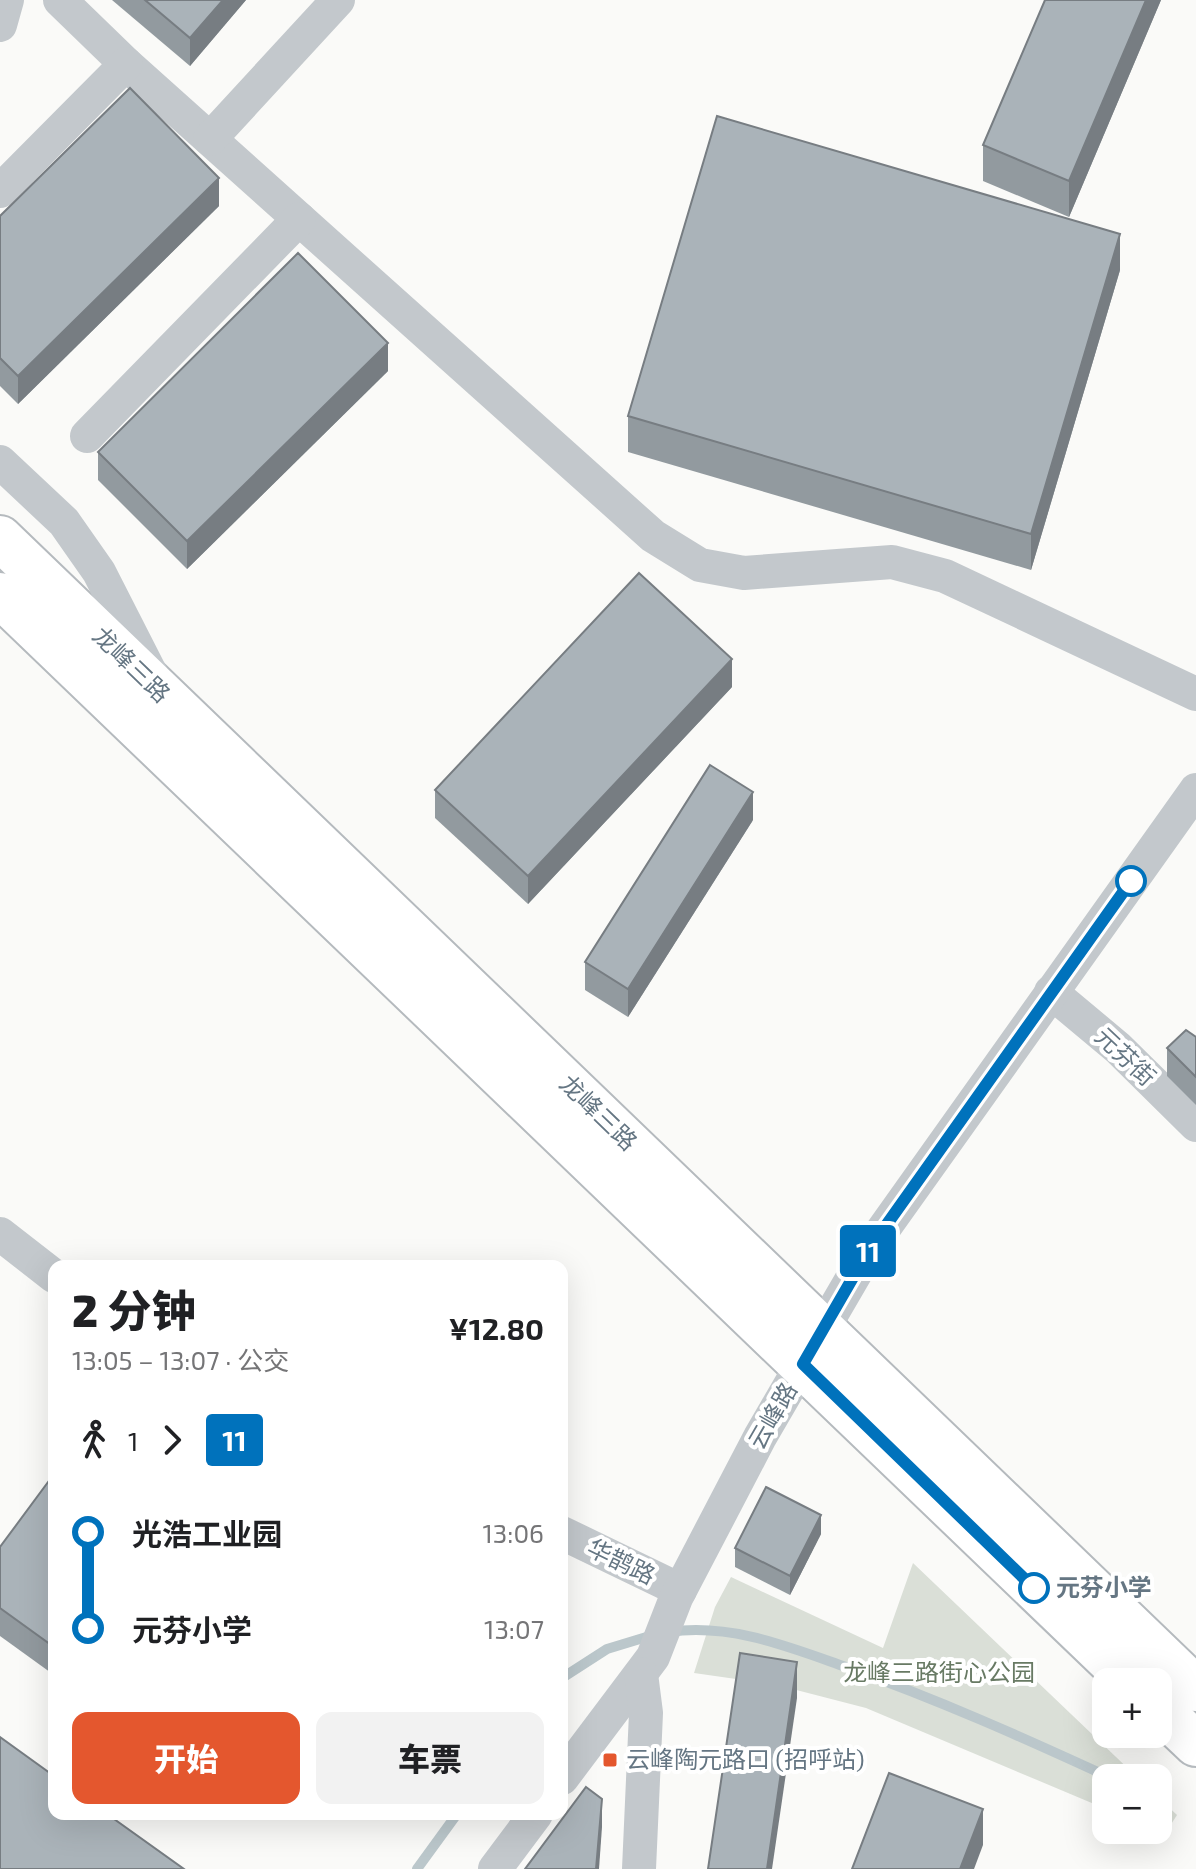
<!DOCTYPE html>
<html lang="zh">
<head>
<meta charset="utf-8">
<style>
	:root { --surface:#fff; --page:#f2f2f2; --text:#202124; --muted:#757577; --accent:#e4572e }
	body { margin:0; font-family:"Exo 2","Noto Sans SC",sans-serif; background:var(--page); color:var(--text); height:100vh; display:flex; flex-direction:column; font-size:30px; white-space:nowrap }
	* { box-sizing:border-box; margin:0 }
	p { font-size:26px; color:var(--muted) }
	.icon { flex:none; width:44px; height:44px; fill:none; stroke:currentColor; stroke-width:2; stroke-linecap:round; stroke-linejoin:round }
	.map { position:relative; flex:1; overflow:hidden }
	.drawer { position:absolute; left:48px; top:1260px; width:520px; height:560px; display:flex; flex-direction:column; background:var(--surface); border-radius:16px; box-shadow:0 8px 32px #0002 }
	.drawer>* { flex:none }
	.badge { padding:0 16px; border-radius:6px; font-size:28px; line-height:52px }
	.controls { position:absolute; left:1092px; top:1668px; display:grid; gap:16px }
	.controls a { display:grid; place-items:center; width:80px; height:80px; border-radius:16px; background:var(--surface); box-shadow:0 8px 32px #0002; font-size:40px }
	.map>.badge { position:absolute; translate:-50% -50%; box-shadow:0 0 0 4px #fff }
	.legs { display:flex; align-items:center; gap:12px; height:88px; padding:0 24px; font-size:26px }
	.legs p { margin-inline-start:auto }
	.summary { display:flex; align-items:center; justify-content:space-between; height:136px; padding:0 24px }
	h1 { font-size:44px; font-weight:800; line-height:60px }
	.primary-button { display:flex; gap:16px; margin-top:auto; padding:16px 24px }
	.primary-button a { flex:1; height:92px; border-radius:16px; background:var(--accent); color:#fff; font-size:32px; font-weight:800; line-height:92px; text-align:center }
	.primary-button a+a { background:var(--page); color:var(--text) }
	ul { padding:0 24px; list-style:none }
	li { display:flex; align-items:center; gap:28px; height:96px; font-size:30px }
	li i { display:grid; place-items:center; width:12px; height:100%; margin:0 10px; background:currentColor }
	li i::after { content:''; width:20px; height:20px; margin:-10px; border:6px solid; border-radius:50%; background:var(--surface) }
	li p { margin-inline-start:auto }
	li:first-child i { background:linear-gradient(#0000 50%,currentColor 0) }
	li:last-child i { background:linear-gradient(currentColor 50%,#0000 0) }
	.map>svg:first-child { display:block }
	.green { fill:#dadfd7 }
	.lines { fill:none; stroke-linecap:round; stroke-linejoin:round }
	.stream { stroke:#bbc7cb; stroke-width:10 }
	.major-casing { stroke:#b5babe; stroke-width:48 }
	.minor { stroke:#c3c8cc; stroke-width:34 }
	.major { stroke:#fff; stroke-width:44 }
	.wall { fill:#929a9f }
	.shaded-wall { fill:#777d82 }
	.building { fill:#aab3b9; stroke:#777d82; stroke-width:2 }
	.line-1-casing { stroke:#fff; stroke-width:18 }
	.line-1 { stroke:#0072bc; stroke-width:12 }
	.stop-1-dot { fill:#fff; stroke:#0072bc; stroke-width:4 }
	.poi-dot { fill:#e4572e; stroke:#fff; stroke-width:3 }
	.labels { text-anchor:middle; stroke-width:8; stroke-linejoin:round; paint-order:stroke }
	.street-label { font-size:24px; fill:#657683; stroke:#fff }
	.stop-label { font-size:24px; font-weight:bold; fill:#657683; stroke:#fff; text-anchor:start }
	.park-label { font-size:24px; fill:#687a64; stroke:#fff }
	.poi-label { font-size:24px; fill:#657683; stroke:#fff; text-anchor:start }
</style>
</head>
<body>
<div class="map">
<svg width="1196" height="1869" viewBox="0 0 1196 1869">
	<rect width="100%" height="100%" fill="#fafaf8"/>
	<g class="green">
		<path d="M913,1563l225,215h-32v31l-240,-101 -89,-23 -83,-12 21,-66 16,-30 152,71z"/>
		<path d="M1158,1797l19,18 -11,17 -8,-3z"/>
	</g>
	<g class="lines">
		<g class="stream">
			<path d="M669,1632c62,-9 120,15 177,35 91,32 178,71 265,111"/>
			<path d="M562,1678l45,-29 46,-14"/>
			<path d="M417,1869l40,-55"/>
		</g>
		<g class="major-casing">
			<g id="major">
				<path d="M0,538l1196,1151"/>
				<path d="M0,595l1132,1087"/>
				<path d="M1158,1708l38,36"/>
			</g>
		</g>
		<g class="minor">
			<path d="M60,0l66,64 527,472 47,29 44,8 148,-11 53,14 251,118"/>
			<path d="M0,25l7,-25"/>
			<path d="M210,139l128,-139"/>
			<path d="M0,191l126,-127"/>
			<path d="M87,436l212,-217"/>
			<path d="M0,462l64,60 35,50 52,102"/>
			<path d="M1051,992l67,56 78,77"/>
			<path d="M0,1234l54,42"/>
			<path d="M562,1533l118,57"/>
			<path d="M562,1778l91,-121 23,-59 84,-161 110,-189 326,-458"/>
			<path d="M495,1869l41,-55"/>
			<path d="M639,1869l7,-156 -5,-39"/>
		</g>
		<use href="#major" class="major"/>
	</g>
	<g class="wall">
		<path d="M112,0h134l-56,66z"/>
		<path d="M1045,0h116l-92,217 -86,-36v-36z"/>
		<path d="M219,206l-201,198 -18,-18v-170z"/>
		<path d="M1120,270l-89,300 -403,-118v-36z"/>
		<path d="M388,371l-201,198 -89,-89v-28z"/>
		<path d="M732,687l-204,217 -93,-86v-28z"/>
		<path d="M753,820l-125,197 -43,-27v-28z"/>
		<path d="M1196,1037v68l-29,-29v-28z"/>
		<path d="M54,1474v201l-54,-39v-89z"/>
		<path d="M821,1534l-31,61 -55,-28v-19z"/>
	</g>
	<g class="shaded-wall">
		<path d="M223,0h23l-56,66v-28z"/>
		<path d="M1146,0h15l-92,217v-36z"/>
		<path d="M219,178v28l-201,198v-28z"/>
		<path d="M1120,234v36l-89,300v-36z"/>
		<path d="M388,343v28l-201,198v-28z"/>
		<path d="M732,659v28l-204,217v-28z"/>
		<path d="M753,792v28l-125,197v-28z"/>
		<path d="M821,1515v19l-31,61v-19z"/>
		<path d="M797,1662v36l-25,171h-5z"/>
		<path d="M602,1799v28l-3,42h-3z"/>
		<path d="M983,1809v36l-9,24h-14z"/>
	</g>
	<g class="building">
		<path d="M145,0h78l-33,38z"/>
		<path d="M1045,0h101l-77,181 -86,-36z"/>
		<path d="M130,88l89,90 -201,198 -18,-18v-142z"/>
		<path d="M717,116l403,118 -89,300 -403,-118z"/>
		<path d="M298,253l90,90 -201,198 -89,-89z"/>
		<path d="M639,573l93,86 -204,217 -93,-86z"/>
		<path d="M710,765l43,27 -125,197 -43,-27z"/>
		<path d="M1186,1030l10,7v40l-29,-29z"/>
		<path d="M54,1474v173l-54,-39v-61z"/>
		<path d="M766,1487l55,28 -31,61 -55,-28z"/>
		<path d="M740,1653l57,9 -30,207h-59z"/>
		<path d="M0,1737l54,39v38h53l77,55h-184z"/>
		<path d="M889,1773l94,36 -23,60h-108z"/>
		<path d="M586,1787l16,12 -6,70h-71z"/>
	</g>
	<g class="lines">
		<g class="line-1-casing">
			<path id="line-1" d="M1034,1588l-231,-224 67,-116 261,-367"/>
		</g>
		<use href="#line-1" class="line-1"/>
	</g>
	<g class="stop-1-dot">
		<circle cx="1131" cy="881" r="14"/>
		<circle cx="1034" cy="1588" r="14"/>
	</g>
	<rect class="poi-dot" x="602" y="1752" width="16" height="16" rx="4"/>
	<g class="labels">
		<g class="street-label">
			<text transform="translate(131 665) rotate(44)" y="8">龙峰三路</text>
			<text transform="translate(1125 1057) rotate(43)" y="8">元芬街</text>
			<text transform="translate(598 1113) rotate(44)" y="8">龙峰三路</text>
			<text transform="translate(773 1416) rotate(-60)" y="8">云峰路</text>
			<text transform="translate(621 1562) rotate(26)" y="8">华鹊路</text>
		</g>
		<g class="stop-label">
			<text x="1056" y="1596">元芬小学</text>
		</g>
		<g class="park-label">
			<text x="939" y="1681">龙峰三路街心公园</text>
		</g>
		<g class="poi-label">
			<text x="626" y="1768">云峰陶元路口 (招呼站)</text>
		</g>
	</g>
</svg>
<div class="controls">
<a>+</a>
<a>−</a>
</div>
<b class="badge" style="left:868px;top:1251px;background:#0072bc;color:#fff">11</b>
<section class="drawer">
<div class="summary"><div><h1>2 分钟</h1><p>13:05 – 13:07 · 公交</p></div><b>¥12.80</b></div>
<div class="legs"><svg class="icon" aria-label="walk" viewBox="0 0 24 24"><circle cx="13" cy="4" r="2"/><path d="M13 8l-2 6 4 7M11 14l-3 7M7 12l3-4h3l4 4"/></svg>1<svg class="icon" aria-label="forward" viewBox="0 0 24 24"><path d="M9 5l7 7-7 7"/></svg><b class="badge" style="background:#0072bc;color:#fff">11</b></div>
<ul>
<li><i style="color:#0072bc"></i><b>光浩工业园</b><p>13:06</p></li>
<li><i style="color:#0072bc"></i><b>元芬小学</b><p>13:07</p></li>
</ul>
<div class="primary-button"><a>开始</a><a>车票</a></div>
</section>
</div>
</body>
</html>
